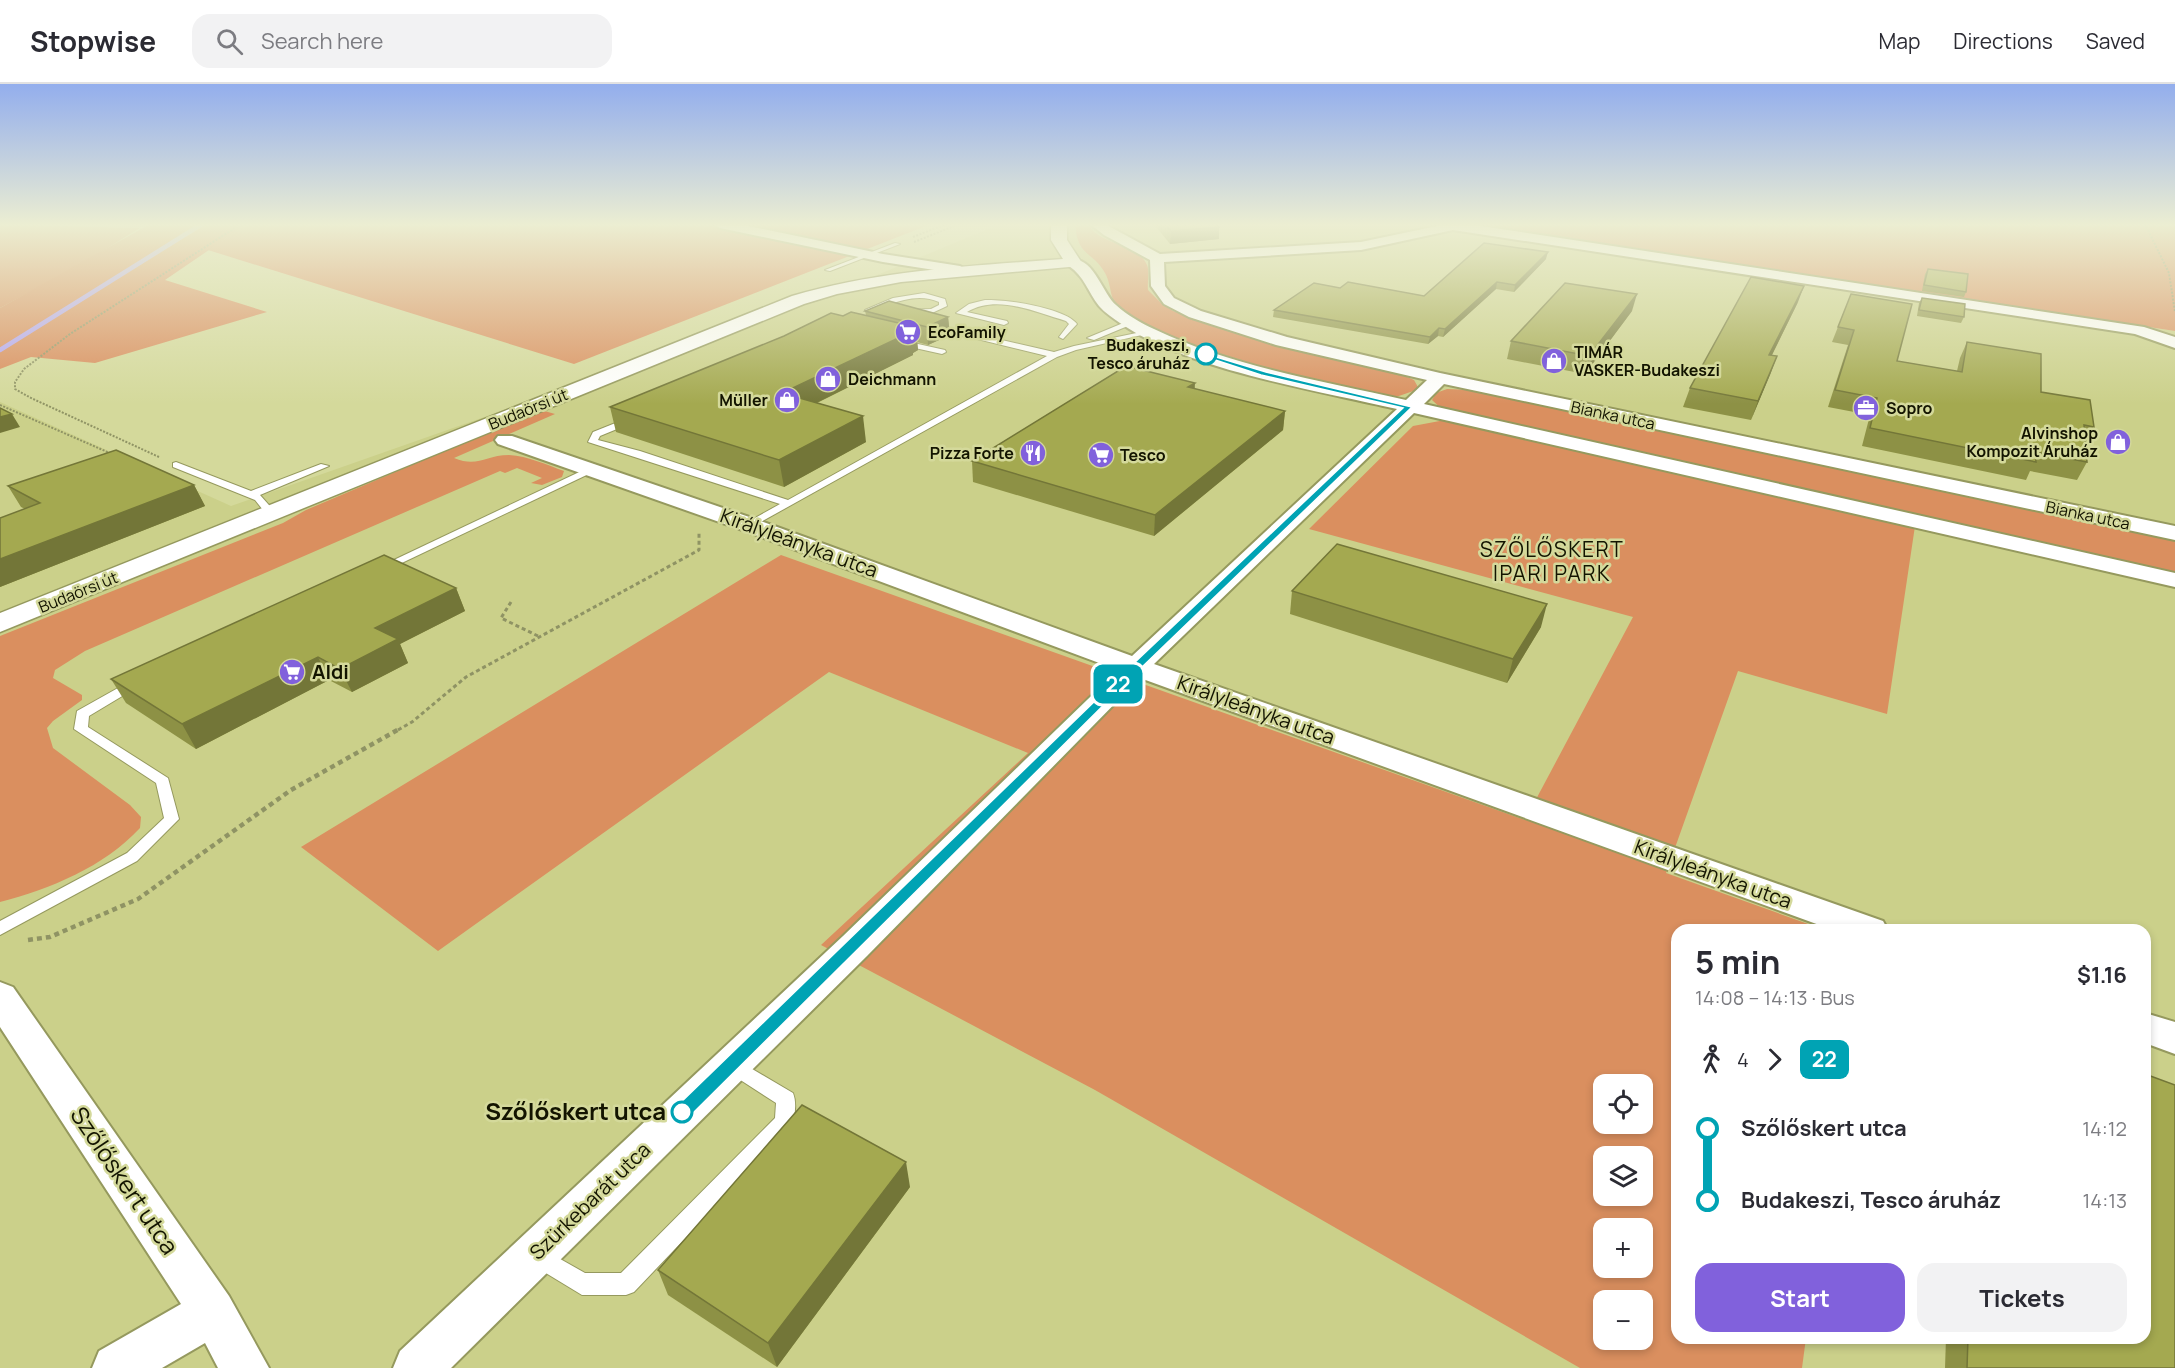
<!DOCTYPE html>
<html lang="en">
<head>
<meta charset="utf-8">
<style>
	:root { --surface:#fff; --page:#f2f2f3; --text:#2b2b33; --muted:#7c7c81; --line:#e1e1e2; --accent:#8161dc }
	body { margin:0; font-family:Manrope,sans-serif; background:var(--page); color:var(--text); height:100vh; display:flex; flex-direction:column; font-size:22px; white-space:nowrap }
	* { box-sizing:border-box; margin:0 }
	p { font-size:20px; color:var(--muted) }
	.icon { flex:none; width:33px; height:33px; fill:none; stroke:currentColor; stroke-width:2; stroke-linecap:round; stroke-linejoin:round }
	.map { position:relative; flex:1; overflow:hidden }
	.side { position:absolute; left:1671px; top:840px; width:480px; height:420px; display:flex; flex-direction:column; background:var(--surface); border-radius:18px; box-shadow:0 3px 9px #0003 }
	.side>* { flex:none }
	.badge { padding:0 12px; border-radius:9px; font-size:21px; line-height:39px }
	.buttons { position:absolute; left:1593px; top:990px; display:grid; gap:12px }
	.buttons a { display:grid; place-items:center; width:60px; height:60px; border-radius:12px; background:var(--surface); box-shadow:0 3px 9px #0003; font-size:30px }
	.map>.badge { position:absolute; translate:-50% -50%; box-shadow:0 0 0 3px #fff }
	.legs { display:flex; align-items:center; gap:9px; height:66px; padding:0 24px; font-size:20px }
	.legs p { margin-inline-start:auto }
	.summary { display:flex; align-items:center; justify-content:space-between; height:102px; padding:0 24px }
	h1 { font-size:33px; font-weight:700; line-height:45px }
	.primary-button { display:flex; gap:12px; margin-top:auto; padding:12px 24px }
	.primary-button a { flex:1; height:69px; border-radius:18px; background:var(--accent); color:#fff; font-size:24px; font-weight:700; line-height:69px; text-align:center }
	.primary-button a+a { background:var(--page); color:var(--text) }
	ul { padding:0 24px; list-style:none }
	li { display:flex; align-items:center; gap:21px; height:72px; font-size:22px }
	li i { display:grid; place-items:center; width:9px; height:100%; margin:0 8px; background:currentColor }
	li i::after { content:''; width:15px; height:15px; margin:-8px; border:4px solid; border-radius:50%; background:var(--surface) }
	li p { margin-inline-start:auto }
	li:first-child i { background:linear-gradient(#0000 50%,currentColor 0) }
	li:last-child i { background:linear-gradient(currentColor 50%,#0000 0) }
	header { display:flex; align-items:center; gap:36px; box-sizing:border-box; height:84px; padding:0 30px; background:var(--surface); border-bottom:2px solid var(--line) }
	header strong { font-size:28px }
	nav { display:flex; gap:33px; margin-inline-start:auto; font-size:21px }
	.search { width:420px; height:54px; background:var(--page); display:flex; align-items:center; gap:15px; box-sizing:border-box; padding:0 21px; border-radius:18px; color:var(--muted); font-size:22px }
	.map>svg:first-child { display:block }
	.built { fill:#cbd08a; fill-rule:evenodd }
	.green { fill:#da8f5f; fill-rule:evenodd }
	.forest { fill:#d98c5c }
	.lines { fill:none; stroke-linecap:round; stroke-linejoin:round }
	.stream { stroke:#b3a4f4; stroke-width:4.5 }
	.service-casing { stroke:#95995e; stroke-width:2 }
	.minor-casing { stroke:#95995e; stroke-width:4 }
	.secondary-casing { stroke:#95995e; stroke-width:3 }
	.path-far2 { stroke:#8f9364; stroke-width:2; stroke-dasharray:2 1.5; stroke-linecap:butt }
	.path-far1 { stroke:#8f9364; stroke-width:3; stroke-dasharray:4 3; stroke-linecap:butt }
	.path { stroke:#8f9364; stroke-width:4.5; stroke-dasharray:5 4; stroke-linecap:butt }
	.service { fill:#fff; fill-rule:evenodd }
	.minor { fill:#fff; fill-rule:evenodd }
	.secondary { fill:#fff; fill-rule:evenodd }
	.wall { fill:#8d9145 }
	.shaded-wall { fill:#737638 }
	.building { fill:#a4a950; stroke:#737638; stroke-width:1.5 }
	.line-1 { fill:#00a3b4; stroke:#fff; stroke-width:1.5 }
	.stop-1-dot { fill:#fff; stroke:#00a3b4; stroke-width:3 }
	.labels { text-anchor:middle; stroke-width:5; stroke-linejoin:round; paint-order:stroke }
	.far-poi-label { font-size:16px; font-weight:bold; fill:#131400; stroke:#d4d99b; text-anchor:start }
	.far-stop-label { font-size:16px; font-weight:bold; fill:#131400; stroke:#d4d99b; text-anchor:end }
	.far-street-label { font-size:16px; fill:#131400; stroke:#d4d99b }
	.street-label { font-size:20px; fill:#131400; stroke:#d4d99b }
	.poi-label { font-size:20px; font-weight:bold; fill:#131400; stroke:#d4d99b; text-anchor:start }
	.neighbourhood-label { font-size:21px; letter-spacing:1.5px; fill:#131400; stroke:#d4d99b }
	.near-stop-label { font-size:24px; font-weight:bold; fill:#131400; stroke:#d4d99b; text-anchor:end }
	.near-street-label { font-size:24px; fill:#131400; stroke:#d4d99b }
</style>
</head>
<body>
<header>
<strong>Stopwise</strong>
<div class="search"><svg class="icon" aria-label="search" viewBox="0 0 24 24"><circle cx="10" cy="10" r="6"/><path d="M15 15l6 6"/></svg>Search here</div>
<nav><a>Map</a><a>Directions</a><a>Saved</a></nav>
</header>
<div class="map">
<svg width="2175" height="1284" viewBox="0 0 2175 1284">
	<rect width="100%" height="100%" fill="#d4d99b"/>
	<path class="built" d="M1000,140h474l701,107v1037h-2175v-966l231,104 586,-206zM1677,846h468v408h-468zM1604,1000h38v40h-38zM1604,1072h38v40h-38zM1604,1144h38v40h-38zM1604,1216h38v40h-38z"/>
	<g class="green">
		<path d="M0,140l140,4 -55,34 -85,46z"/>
		<path d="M247,140h684l-357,140 -366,-114z"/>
		<path d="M1075,140h13c12,22 49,18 59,41 3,7 0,18 1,25l14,14 11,7 134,42 98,23 9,4 5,9 -23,8 -23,-2c-66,-17 -132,-32 -195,-56 -19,-7 -43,-14 -58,-29 -11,-10 -8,-25 -15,-37 -13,-23 -27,-15 -30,-49z"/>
		<path d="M1474,140h701v107z"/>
		<path d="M1447,305l25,1 703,150v33l-732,-163 -11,-10 4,-7z"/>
		<path d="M541,326l14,4 -101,44c24,10 31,-3 55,-3 19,1 38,10 55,16l-2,6 -20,8 -11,-2 11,-5 -25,-10 -12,5 -5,-2 -415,180 -30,19 -2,8 29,17v5l-29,21 -6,7 6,20 77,57 11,12 -1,11c-36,39 -90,61 -140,74v-266l283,-113 23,-13z"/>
		<path d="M1445,336l470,106 -28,188 -149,-43 -72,202 159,57h-148v408h129l-4,30h-222l-485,-278 -274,-145 207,-192 -199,-81 -391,279 -137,-104 480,-292 744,265 108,-203 -324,-88 104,-103zM1604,1000h38v40h-38zM1604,1072h38v40h-38zM1604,1144h38v40h-38zM1604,1216h38v40h-38z"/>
	</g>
	<path class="forest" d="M150,140h97l-82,56 102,32 -172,51 -64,-6 -31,12v-61z"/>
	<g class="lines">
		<path class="stream" d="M0,266l202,-126"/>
		<g class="service-casing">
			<g id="service">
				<path d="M895,159l5,1 -70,27 -5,-1z"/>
				<path d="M924,209l21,6 2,7 -15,7 -25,1v-4l24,-1 8,-4v-3c-30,-14 -64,13 -74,8l28,-12z"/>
				<path d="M985,216c21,-1 80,8 92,24l-14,15 -4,-2 10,-13 -3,-3c-31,-9 -69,-27 -99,-9l40,9 1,2 -4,2 -48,-12 13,-9z"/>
				<path d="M1128,237l7,2 -41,17 -7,-2z"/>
				<path d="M928,239l126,29 20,-6 77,-16 4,2 -79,18 -19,7 -307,171 -5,-3 1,-2 34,-19 -192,-62 5,-10 35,-14h6v4l-34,14 -2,4 42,11 148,49 259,-144 -119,-29z"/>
				<path d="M900,256l45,10 1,2 -4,2 -45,-10 -1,-2z"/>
				<path d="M176,378l75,29 70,-27 8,2 -69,29 16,18 -5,3 -4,-1 -12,-15 -82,-33v-4z"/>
				<path d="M592,382l3,1v4l-208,99h-8l-2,-2z"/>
				<path d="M134,595l5,1 1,3 -1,3 -50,30 -1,11 80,51 11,41 -42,42 -137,74v-14l127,-68 37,-35 -8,-35 -82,-54 3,-18z"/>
				<path d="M732,973l61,36c4,10 2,24 -2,34l-157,165 -8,3h-44l-51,-31 -3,-7 3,-7 8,-3 46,26h36l154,-155 1,-15 -51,-33 -2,-5 2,-5z"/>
			</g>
		</g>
		<g class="minor-casing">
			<g id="minor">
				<path d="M713,140h26l144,30 77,12 7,4 -7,4 -77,-12 -163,-34z"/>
				<path d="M1090,140h15l55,30 201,-12 76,-16 -1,-2h32l676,103 31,10v11l-40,-14 -682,-104 -92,20 -197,12 1,24 9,12 27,13 86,26 153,36 735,153v14l-731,-156 -20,20 751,169v14l-761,-174 -260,251 729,257 5,9h-55l-693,-252 -273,278 -416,412h-58l7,-17 443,-415 275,-266 -376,-140 -244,-86 -3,-4 3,-4h14l246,84 374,136 265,-247c-81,-19 -209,-39 -277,-86 -7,-5 -15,-10 -21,-17 -11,-14 -15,-30 -30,-40v-6c24,-6 33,33 47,45 11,10 25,18 38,24 79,38 168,52 252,71l21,-20 -151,-35 -87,-28 -25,-13 -13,-18 -1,-26 -46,-25z"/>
				<path d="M0,898l13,5 216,309 40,72h-51l-13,-25 -43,25h-70l7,-17 82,-47 -181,-277z"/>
				<path d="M2145,929l30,9v32l-30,-11z"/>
			</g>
		</g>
		<g class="secondary-casing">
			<path id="secondary" d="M1051,140h16v16l15,23 -2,3 -179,16 -64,12 -33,10 -804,328v-19l792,-317c89,-26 179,-30 271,-37l-12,-19z"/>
		</g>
		<g class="path-far2">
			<path d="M2145,140l24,49 6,39"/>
			<path d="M913,153l33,-13"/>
			<path d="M914,158l45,-18"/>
			<path d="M0,321l112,49"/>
			<path d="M159,373l-128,-59 -16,-9v-7l9,-13 46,-35 171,-110"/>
		</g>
		<g class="path-far1">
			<path d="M511,518l-10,16 39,19"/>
			<path d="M398,646l14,-8 54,-45 233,-127v-19"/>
		</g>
		<path class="path" d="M28,856l22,-3 88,-38 153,-109 110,-62"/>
		<use href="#service" class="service"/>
		<use href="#minor" class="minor"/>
		<use href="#secondary" class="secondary"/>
	</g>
	<g class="wall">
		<path d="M1154,140h63l2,15 -49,5z"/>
		<path d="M1546,175l-32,33 -18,-3 -53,48 -5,-1 -10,8 -155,-27 1,-7 66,-22 84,8z"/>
		<path d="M1928,185l38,23 -2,5 -42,-6 3,-17z"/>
		<path d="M1851,210l46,67 60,10 3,-13 7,-16 127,85 -9,17 2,18 -10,18 -47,-9 -4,9 -164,-34 8,-31 -42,-8 20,-62 -16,-3z"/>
		<path d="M1922,214l42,19 -3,6 -44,-7 2,-13z"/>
		<path d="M1798,218l-26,53 5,1 -26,64 -68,-13 7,-19z"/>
		<path d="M865,227l83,6 2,18 -22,10 -11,-3 1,8 -5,3v2l-96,48 49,39 -82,45 -168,-55 -6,-25 233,-91 23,-1z"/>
		<path d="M1632,227l-47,63 -78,-15 4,-18z"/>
		<path d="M1285,327l-2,19 -129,106 -181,-54 -1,-21z"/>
		<path d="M194,401l11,21 -205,81v-69l25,-9 -4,-2 -13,-21z"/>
		<path d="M456,504l9,23 -65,33 8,19 -56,29 -23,-12 -133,69 -70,-46 -15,-24z"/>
		<path d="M1292,507l249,36 -34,56 -217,-69z"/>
		<path d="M910,1103l-133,180 -109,-72 -10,-25z"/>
		<path d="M1946,1254h199l30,30h-230z"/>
	</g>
	<g class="shaded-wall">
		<path d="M1219,143v12l-49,5 1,-13z"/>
		<path d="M1548,168l-2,7 -32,33 1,-7z"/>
		<path d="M1497,198l-1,7 -53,48 2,-8z"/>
		<path d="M1804,202l-6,16 -35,71 6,-18z"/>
		<path d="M1637,210l-5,17 -47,63 4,-18z"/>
		<path d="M948,233l2,18 -22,10 -1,-18z"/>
		<path d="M916,243l2,23 -5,3v2l-127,63 -4,-25z"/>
		<path d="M1439,244l-1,8 -10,8 2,-7z"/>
		<path d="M1777,272l-7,19 -19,45 7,-19z"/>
		<path d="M1195,299l-1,19 -6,-15z"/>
		<path d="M1285,327l-2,19 -129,106 1,-21z"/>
		<path d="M12,330l8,13 -20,6v-16z"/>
		<path d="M863,332l3,26 -82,45 -5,-27z"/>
		<path d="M194,401l11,21 -205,81v-28z"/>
		<path d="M456,504l9,23 -65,33 8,19 -56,29 -12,-23 35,-41z"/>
		<path d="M1547,520l-6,23 -34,56 6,-24z"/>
		<path d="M318,573l11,23 -133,69 -14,-25z"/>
		<path d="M906,1078l4,25 -133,180 -9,-24z"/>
	</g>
	<g class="building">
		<path d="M1165,140h52l2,3 -48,4z"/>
		<path d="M1484,159l64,9 -33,33 -18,-3 -52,47 -6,-1 -9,9 -156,-27 40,-27 26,5 8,-6 76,14z"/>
		<path d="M1928,185l40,5 -2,18 -42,-7z"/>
		<path d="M1751,193l53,9 -35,69 8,1 -19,45 -68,-13z"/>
		<path d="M1565,199l72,11 -48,62 -78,-15z"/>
		<path d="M1851,210l61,10 -15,57 65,11 5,-30 74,12v38l49,8 4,27 -10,-2 3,37 -52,-10 1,10 -166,-34 7,-30 -42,-8 19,-60 -16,-3z"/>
		<path d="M1922,214l43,6 -1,13 -45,-7z"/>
		<path d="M889,217l59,16 -21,10 -62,-16z"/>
		<path d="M851,228l65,15 -8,4 3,1 -129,61 81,23 -84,44 -169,-53 174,-71 47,-23 12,3z"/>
		<path d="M1126,282l69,17 -7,4 97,24 -130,104 -183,-54z"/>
		<path d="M0,324l12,6 -12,3z"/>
		<path d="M116,366l78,35 -194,74v-41l40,-15 -32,-17z"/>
		<path d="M1337,460l210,60 -34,55 -221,-68z"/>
		<path d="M384,471l72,33 -81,40 23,11 -58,30 -22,-12 -136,67 -71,-45z"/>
		<path d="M2145,990l30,11v283h-208l1,-30h177z"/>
		<path d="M802,1021l104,57 -138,181 -110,-73z"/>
	</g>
	<linearGradient id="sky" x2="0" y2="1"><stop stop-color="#93aeed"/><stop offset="0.44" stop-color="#eceed2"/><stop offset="1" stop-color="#eceed2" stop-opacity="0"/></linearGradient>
	<rect width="2175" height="320" fill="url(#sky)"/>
	<path class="line-1" d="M1203,269l63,19 146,35 -272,262 -452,449 -6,2 -6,-2 -2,-6 2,-5 456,-442 271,-257 -142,-33 -58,-19z"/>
	<defs>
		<g id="supermarket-disc" transform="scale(1.35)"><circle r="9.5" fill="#8161dc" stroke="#d4d99b"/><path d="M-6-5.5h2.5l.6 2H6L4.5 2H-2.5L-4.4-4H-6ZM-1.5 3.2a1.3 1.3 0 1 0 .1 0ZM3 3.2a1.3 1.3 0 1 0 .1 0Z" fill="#fff"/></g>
		<g id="shop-disc" transform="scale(1.35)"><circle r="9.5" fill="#8161dc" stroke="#d4d99b"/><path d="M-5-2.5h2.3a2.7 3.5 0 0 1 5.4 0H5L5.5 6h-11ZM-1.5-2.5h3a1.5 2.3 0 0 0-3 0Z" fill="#fff"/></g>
		<g id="office-disc" transform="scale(1.35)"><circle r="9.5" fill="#8161dc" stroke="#d4d99b"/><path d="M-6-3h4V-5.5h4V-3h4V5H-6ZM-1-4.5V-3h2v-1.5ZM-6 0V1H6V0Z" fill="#fff"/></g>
		<g id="restaurant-disc" transform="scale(1.35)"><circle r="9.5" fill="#8161dc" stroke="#d4d99b"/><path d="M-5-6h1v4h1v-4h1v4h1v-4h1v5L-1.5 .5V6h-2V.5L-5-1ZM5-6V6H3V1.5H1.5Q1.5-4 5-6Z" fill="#fff"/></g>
	</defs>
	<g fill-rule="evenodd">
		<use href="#supermarket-disc" x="908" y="248"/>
		<use href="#shop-disc" x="1554" y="277"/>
		<use href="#shop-disc" x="828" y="295"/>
		<use href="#shop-disc" x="787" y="316"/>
		<use href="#office-disc" x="1866" y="324"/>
		<use href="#shop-disc" x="2118" y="358"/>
		<use href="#restaurant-disc" x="1033" y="369"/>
		<use href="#supermarket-disc" x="1101" y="371"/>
		<use href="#supermarket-disc" x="292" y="588"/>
	</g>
	<g class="stop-1-dot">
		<circle cx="1206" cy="270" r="10"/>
		<circle cx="682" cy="1028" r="10"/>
	</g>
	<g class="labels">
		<g class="far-poi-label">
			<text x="928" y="254">EcoFamily</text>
			<text x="1574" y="274">TIMÁR<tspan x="1574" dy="18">VASKER-Budakeszi</tspan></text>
			<text x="848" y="301">Deichmann</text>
			<text x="768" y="322" text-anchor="end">Müller</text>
			<text x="1886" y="330">Sopro</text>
			<text x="2098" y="355" text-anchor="end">Alvinshop<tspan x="2098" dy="18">Kompozit Áruház</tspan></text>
			<text x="1014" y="375" text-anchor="end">Pizza Forte</text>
			<text x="1120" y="377">Tesco</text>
		</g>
		<g class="far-stop-label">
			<text x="1190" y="267">Budakeszi,<tspan x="1190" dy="18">Tesco áruház</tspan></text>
		</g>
		<g class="far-street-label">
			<text transform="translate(528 325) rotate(-22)" y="6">Budaörsi út</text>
			<text transform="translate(1613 331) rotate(12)" y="6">Bianka utca</text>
			<text transform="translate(2088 431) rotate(12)" y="6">Bianka utca</text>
			<text transform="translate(78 508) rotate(-22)" y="6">Budaörsi út</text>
		</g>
		<g class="street-label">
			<text transform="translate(799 459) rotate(20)" y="7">Királyleányka utca</text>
			<text transform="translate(1256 626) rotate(20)" y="7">Királyleányka utca</text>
			<text transform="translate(1713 790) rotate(20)" y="7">Királyleányka utca</text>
			<text transform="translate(590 1117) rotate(-44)" y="7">Szürkebarát utca</text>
		</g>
		<g class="poi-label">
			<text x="312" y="595">Aldi</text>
		</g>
		<g class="neighbourhood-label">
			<text x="1552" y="473">SZŐLŐSKERT<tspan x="1552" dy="24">IPARI PARK</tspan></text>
		</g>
		<g class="near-stop-label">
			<text x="666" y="1036">Szőlőskert utca</text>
		</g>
		<g class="near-street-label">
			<text transform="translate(124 1097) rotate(56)" y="8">Szőlőskert utca</text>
		</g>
	</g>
</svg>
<div class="buttons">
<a><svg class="icon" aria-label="locate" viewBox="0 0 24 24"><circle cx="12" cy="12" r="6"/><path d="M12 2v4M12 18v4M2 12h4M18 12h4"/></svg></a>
<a><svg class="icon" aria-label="layers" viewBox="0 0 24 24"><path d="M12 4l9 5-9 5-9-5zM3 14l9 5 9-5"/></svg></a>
<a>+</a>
<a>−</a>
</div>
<b class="badge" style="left:1118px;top:600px;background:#00a3b4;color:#fff">22</b>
<section class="side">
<div class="summary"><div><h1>5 min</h1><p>14:08 – 14:13 · Bus</p></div><b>$1.16</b></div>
<div class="legs"><svg class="icon" aria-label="walk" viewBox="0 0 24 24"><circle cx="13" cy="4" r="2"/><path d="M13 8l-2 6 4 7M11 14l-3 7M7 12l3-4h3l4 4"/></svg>4<svg class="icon" aria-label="forward" viewBox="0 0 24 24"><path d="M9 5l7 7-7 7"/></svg><b class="badge" style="background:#00a3b4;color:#fff">22</b></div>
<ul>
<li><i style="color:#00a3b4"></i><b>Szőlőskert utca</b><p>14:12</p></li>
<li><i style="color:#00a3b4"></i><b>Budakeszi, Tesco áruház</b><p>14:13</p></li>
</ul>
<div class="primary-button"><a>Start</a><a>Tickets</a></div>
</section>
</div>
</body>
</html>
